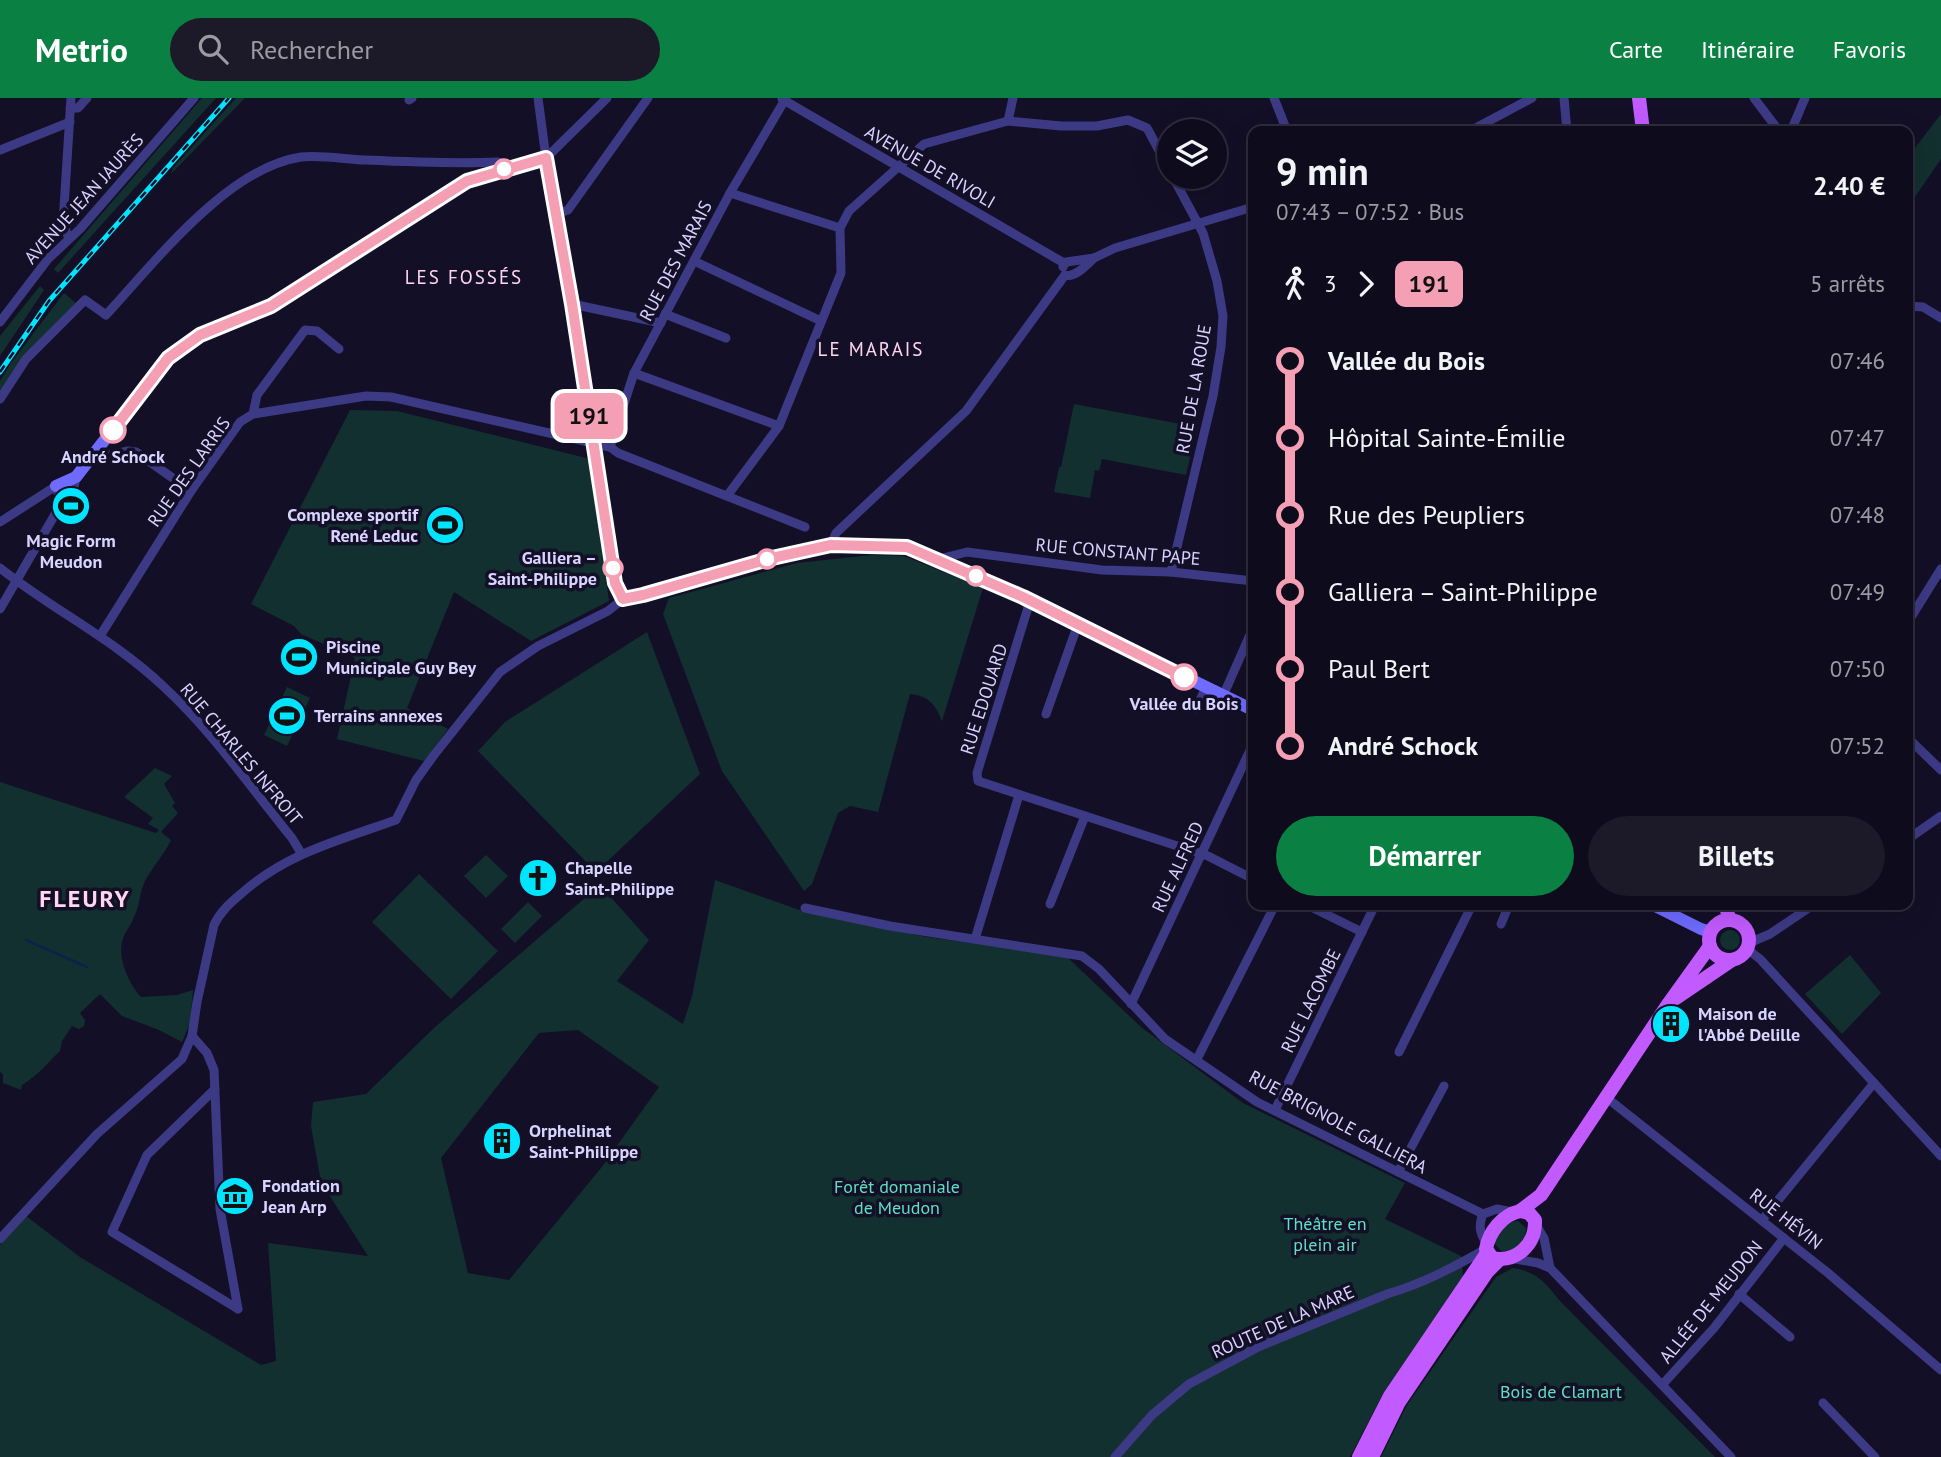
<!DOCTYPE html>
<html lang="fr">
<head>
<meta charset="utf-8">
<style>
	:root { --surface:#0e0b1c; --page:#1c1929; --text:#f1f3f6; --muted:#9b9ba3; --line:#2e2b3b; --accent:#0b8043 }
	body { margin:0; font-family:"PT Sans",sans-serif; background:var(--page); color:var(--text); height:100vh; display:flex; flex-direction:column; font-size:26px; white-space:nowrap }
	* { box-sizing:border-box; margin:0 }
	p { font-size:23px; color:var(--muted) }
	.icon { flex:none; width:38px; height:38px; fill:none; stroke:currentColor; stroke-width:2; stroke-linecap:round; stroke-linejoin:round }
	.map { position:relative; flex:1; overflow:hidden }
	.side { position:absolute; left:1248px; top:28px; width:665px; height:784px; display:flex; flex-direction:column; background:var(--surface); border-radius:14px; box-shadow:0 7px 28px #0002,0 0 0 2px var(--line) }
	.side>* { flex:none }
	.badge { padding:0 14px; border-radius:10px; font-size:24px; line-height:46px }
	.controls { position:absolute; left:1157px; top:21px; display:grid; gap:14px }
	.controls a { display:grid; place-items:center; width:70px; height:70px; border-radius:50%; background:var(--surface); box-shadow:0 7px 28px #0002,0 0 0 2px var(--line); font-size:35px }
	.map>.badge { position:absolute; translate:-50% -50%; box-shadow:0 0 0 4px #fff }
	.legs { display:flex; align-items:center; gap:10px; height:77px; padding:0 28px; font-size:23px }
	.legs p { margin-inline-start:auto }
	.headline { display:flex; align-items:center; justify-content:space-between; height:119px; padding:0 28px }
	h1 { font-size:38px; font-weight:700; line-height:52px }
	.action { display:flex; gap:14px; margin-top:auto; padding:14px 28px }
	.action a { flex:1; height:80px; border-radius:42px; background:var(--accent); color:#fff; font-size:28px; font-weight:700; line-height:80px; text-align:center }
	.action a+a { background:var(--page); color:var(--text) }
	ul { padding:0 28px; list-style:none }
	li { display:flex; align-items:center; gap:24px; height:77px; font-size:26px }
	li i { display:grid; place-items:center; width:10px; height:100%; margin:0 9px; background:currentColor }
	li i::after { content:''; width:18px; height:18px; margin:-9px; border:5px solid; border-radius:50%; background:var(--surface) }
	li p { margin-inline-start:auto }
	li:first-child i { background:linear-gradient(#0000 50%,currentColor 0) }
	li:last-child i { background:linear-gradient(currentColor 50%,#0000 0) }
	header { display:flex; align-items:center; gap:42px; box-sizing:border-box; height:98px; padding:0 35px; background:var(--accent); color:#fff }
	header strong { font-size:33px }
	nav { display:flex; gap:38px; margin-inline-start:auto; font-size:24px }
	.search { width:490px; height:63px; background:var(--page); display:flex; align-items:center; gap:18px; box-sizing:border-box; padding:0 24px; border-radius:38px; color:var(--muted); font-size:26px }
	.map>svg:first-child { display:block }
	.green { fill:#12302f; fill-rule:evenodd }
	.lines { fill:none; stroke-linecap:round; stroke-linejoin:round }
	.stream { stroke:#0c2248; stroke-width:2.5 }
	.street { stroke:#3d3a85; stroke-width:9 }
	.secondary { stroke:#6f6bff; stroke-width:12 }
	.primary { stroke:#c25bff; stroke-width:14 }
	.rail-casing { stroke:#00e5ff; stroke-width:5 }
	.rail { stroke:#130f26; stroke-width:2.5; stroke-dasharray:8; stroke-linecap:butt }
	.line-1-casing { stroke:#fff; stroke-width:16 }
	.line-1 { stroke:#f59fb4; stroke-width:10 }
	.stop-1-dot { fill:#fff; stroke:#f59fb4; stroke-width:3.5 }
	.labels { text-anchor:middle; stroke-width:7; stroke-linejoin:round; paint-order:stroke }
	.street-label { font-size:18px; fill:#d9d4ff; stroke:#130f26 }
	.stop-label { font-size:18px; font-weight:bold; fill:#d9d4ff; stroke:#130f26 }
	.poi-label { font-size:18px; font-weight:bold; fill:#d9d4ff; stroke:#130f26; text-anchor:start }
	.park-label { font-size:18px; fill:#5fe0c0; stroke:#130f26 }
	.neighbourhood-label { font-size:19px; letter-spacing:2px; fill:#ffd6f0; stroke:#130f26 }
	.district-label { font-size:24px; font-weight:bold; letter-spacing:2px; fill:#ffd6f0; stroke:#130f26 }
</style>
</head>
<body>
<header>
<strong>Metrio</strong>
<div class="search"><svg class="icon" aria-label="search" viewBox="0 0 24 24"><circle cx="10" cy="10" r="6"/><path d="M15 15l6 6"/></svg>Rechercher</div>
<nav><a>Carte</a><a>Itinéraire</a><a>Favoris</a></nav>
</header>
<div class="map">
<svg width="1941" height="1359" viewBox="0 0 1941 1359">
	<rect width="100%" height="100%" fill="#130f26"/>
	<g class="green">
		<path d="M202,0h14l-158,175 -4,-4z"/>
		<path d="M236,0h9l-74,76 2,-6z"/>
		<path d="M1941,16v45l-33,48v-50z"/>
		<path d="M40,188l4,4 -44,66v-20z"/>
		<path d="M64,195l13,11 -77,90v-13l11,-18z"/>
		<path d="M1074,306l123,23 -11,48 -84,-16 -3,12 -4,-1 -5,28 -36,-6 5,-25h2z"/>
		<path d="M350,312l47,1 193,48 19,142 -78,40 -77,-49 -47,116 41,21 -24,32 -87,-22 18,-81 -54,-24 -7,-8 -43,-22z"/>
		<path d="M871,457l33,1 79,32 -41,133c-7,-17 -13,-25 -32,-27l-32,118 -28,-6 -12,7 -26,71 -8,7 -82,-120 -59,-157 6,-16 128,-35z"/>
		<path d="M647,534l53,142 -104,98 -118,-121 27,-29z"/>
		<path d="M287,589l23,11 -23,48 -23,-11z"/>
		<path d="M155,670l17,8 -8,8 11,19 -3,3 6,7 -17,19 10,8c-7,15 -18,26 -26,41 -6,12 -5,25 -11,36 -3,9 -10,15 -12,25 -4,17 7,42 19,55l36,-2 16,-5 -3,33 -8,19 -23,-12 -37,-14 -22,-22 -20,19 5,7 -1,6 -5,3 -7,-3 -10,15 -2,10c-15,14 -19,22 -38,34l-1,5 -18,-7v-9l-3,-2v-290l156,51 3,-3 -11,-6 5,-6 -29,-21z"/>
		<path d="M486,757l22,21 -22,22 -22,-22z"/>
		<path d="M419,776l79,77 -47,48 -79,-77z"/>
		<path d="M715,782l90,32 122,25 139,19 75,71 102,76 162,80 -20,36 76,37 2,20 -79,116 -34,65h-1350v-212l26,-29 54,41 181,108 15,-4 -8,-118 100,13 -47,-74 -10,-56 2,-24 53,-8 69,-67 165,-142 49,55 -32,41 66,43 9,-28zM578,932l81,57 -58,81 -92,112 -41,-7 -27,-115 98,-125z"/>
		<path d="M528,804l14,14 -27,27 -14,-14z"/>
		<circle cx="1730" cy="842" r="10"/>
		<path d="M1850,857l31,38 -39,41 -37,-40z"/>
		<path d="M1518,1123l8,7c0,14 -12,24 -25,23l-7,-8c5,-11 11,-22 24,-22z"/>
		<path d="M1513,1170c23,3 33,15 47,33l155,156h-334l26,-52 89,-128z"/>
	</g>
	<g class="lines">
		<path class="stream" d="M26,842l61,27"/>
		<g class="street">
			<path d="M538,0l8,60"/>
			<path d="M1274,0l13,33"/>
			<path d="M1564,0l3,33"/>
			<path d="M1754,0l25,33"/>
			<path d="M782,1l282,164"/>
			<path d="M409,2l3,-2"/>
			<path d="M70,10h8l9,-10"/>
			<path d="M1008,23l53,5h36l31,-6 19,8 22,41"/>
			<path d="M1470,33l62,-33"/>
			<path d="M1791,33l14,-33"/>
			<path d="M0,52l70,-28"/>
			<path d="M546,60l61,-60"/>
			<path d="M730,95l110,35"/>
			<path d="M556,116l12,-4 80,-112"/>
			<path d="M69,141l-6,-16 8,-125"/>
			<path d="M694,163l127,60"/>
			<path d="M1063,169l3,-5 28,-4 21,-10 138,-41"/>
			<path d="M1065,177c10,3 22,-10 29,-17"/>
			<path d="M572,206l89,19"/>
			<path d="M1908,208l15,1 18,11"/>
			<path d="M665,216l61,24"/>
			<path d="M0,224l48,-63 32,-30 114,-131"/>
			<path d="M634,275l145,53"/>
			<path d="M0,301l26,-40 59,-59 21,15c49,-53 121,-147 195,-158 20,-2 43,2 63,3 45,2 89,4 133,2l6,1 1,6"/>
			<path d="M253,316l4,-19 48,-65 12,1 22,18"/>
			<path d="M610,349l24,-74 96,-180 56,-95"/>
			<path d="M95,355l6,4 27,-6 8,1 55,39"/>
			<path d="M727,398l52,-70 62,-153 -1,-45 9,-17 75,-67 84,-23 5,-23"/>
			<path d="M0,424l56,-36 5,18"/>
			<path d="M831,447l5,-12 130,-122 99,-136"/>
			<path d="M939,461l28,-7 135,18 69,2 82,9"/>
			<path d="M0,470c53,42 115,72 164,119 48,44 87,101 128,151l9,15"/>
			<path d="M1171,474l42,-176 8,-49 2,-31 -6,-35 -14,-48 -30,-56"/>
			<path d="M1030,503l-53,172 1,8 230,75 45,23"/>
			<path d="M0,511l61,-105 13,-17 2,-10"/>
			<path d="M1908,524l33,-53"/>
			<path d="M100,538l91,-145 49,-69 13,-8 113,-18 25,1 219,50 8,6 187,74"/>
			<path d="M1223,598l30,-68"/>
			<path d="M1196,611l10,-22"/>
			<path d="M1046,616l32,-90"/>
			<path d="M1908,640l33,32"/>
			<path d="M1908,741l33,-23"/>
			<path d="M1050,806l35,-88"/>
			<path d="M1307,807l55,27"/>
			<path d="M805,810l85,18 192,30 17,13 66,70 92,63 226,112"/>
			<path d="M1501,826l8,-19"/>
			<path d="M975,841l44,-144"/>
			<path d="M1749,845l21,-9 43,-29"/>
			<path d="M1747,851l13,10 181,197"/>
			<path d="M1131,906l122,-260"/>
			<path d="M192,938l15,17 7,17 6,139 18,100"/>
			<path d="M1399,954l73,-147"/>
			<path d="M1197,961l78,-154"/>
			<path d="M215,991l-68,66 -35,77 126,77"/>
			<path d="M1607,1000l221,175 113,97"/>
			<path d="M1275,1012l100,-205"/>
			<path d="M1398,1074l46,-86"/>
			<path d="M1762,1122l112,-137"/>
			<path d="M1536,1127l8,13 6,30"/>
			<path d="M0,1141l97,-105 85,-75 10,-23 5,-34 17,-77c6,-13 16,-22 28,-32 45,-40 98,-53 154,-73l20,-40 18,-25 66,-83 38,-26 70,-35 15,-12"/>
			<path d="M1487,1146c-7,-10 -9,-18 -4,-30l14,-5 15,3"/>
			<path d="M1510,1160l28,5 12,5 181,189"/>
			<path d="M1739,1196l51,43"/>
			<path d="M1662,1287l52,-57 70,-90"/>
			<path d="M1823,1305l52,54"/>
			<path d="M1115,1359l37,-42 37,-31 69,-37 129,-53c35,-10 67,-27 99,-45"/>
		</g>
		<g class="secondary">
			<path d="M56,388l20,-9 92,-119 32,-23 71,-29 196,-125 79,-23 26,146 43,279 8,16 149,-42 59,-12 76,2 115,50 231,113"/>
			<path d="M1653,807l48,24 10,3"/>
		</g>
		<g class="primary">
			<path d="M1639,0l4,33"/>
			<path d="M1726,807l3,15"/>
			<circle cx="1729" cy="842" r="20"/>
			<path d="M1676,900l56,-38"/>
			<path d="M1520,1113l21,-16 128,-192 41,-57"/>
			<path d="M1520,1113l9,2 6,7c1,25 -19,43 -43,38l-6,-9c3,-17 16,-34 34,-38z"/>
			<path d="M1359,1359l31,-61 97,-143"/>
			<path d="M1372,1359l27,-55 88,-130 13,-13"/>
		</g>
		<g class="rail-casing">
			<path id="rail" d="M0,274l49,-71 180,-203"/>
		</g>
		<use href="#rail" class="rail"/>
	</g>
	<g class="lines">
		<g class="line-1-casing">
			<path id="line-1" d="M113,332l55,-72 32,-23 71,-29 196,-125 79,-23 26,146 43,279 8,16 20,-4 129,-37 59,-13 76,2 116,50 161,80"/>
		</g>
		<use href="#line-1" class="line-1"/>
	</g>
	<defs>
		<g id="stadium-disc" transform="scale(2.0125)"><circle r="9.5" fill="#00e5ff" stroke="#130f26"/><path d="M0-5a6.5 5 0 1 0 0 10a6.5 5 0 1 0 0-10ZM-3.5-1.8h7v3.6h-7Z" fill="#111"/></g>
		<g id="church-disc" transform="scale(2.0125)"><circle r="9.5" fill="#00e5ff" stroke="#130f26"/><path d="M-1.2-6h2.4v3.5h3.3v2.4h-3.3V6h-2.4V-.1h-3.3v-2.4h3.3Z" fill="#111"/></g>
		<g id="building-disc" transform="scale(2.0125)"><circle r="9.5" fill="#00e5ff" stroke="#130f26"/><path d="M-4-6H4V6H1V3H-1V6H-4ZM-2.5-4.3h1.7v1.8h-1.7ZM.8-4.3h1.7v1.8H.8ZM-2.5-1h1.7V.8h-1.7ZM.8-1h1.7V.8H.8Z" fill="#111"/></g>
		<g id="museum-disc" transform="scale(2.0125)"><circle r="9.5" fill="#00e5ff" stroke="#130f26"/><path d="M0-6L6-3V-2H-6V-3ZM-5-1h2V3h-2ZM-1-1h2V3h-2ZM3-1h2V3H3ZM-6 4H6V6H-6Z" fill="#111"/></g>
	</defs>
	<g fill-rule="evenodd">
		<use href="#stadium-disc" x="71" y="408"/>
		<use href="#stadium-disc" x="445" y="427"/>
		<use href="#stadium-disc" x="299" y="559"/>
		<use href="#stadium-disc" x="287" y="618"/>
		<use href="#church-disc" x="538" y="780"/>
		<use href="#building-disc" x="1671" y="926"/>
		<use href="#building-disc" x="502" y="1043"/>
		<use href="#museum-disc" x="235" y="1098"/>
	</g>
	<g class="stop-1-dot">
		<circle cx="504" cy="71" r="9"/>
		<circle cx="113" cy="332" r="12"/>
		<circle cx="767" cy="461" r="9"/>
		<circle cx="613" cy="470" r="9"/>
		<circle cx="976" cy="478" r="9"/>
		<circle cx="1184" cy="579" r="12"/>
	</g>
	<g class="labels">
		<g class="street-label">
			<text transform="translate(930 69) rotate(30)" y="6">AVENUE DE RIVOLI</text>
			<text transform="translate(84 101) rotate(-48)" y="6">AVENUE JEAN JAURÈS</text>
			<text transform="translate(676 163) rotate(-62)" y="6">RUE DES MARAIS</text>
			<text transform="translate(1194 291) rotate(-80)" y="6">RUE DE LA ROUE</text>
			<text transform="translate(189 374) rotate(-55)" y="6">RUE DES LARRIS</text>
			<text transform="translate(1118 454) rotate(5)" y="6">RUE CONSTANT PAPE</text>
			<text transform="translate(984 601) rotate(-72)" y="6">RUE EDOUARD</text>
			<text transform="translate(241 656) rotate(50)" y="6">RUE CHARLES INFROIT</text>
			<text transform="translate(1178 769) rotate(-65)" y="6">RUE ALFRED</text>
			<text transform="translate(1311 903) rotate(-64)" y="6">RUE LACOMBE</text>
			<text transform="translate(1338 1024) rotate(28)" y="6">RUE BRIGNOLE GALLIERA</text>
			<text transform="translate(1786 1121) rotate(38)" y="6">RUE HÉVIN</text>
			<text transform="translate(1711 1204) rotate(-51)" y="6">ALLÉE DE MEUDON</text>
			<text transform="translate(1283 1224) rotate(-24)" y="6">ROUTE DE LA MARE</text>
		</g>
		<g class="stop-label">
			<text x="113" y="365">André Schock</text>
			<text x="597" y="466" text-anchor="end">Galliera –<tspan x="597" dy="21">Saint-Philippe</tspan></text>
			<text x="1184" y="612">Vallée du Bois</text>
		</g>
		<g class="poi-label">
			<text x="418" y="423" text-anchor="end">Complexe sportif<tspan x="418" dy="21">René Leduc</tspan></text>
			<text x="71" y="449" text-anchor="middle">Magic Form<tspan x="71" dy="21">Meudon</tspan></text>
			<text x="326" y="555">Piscine<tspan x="326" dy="21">Municipale Guy Bey</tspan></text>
			<text x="314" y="624">Terrains annexes</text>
			<text x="565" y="776">Chapelle<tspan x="565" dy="21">Saint-Philippe</tspan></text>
			<text x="1698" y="922">Maison de<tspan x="1698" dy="21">l'Abbé Delille</tspan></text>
			<text x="529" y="1039">Orphelinat<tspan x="529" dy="21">Saint-Philippe</tspan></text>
			<text x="262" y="1094">Fondation<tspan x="262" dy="21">Jean Arp</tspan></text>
		</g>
		<g class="park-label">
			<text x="897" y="1095">Forêt domaniale<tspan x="897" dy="21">de Meudon</tspan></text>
			<text x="1325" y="1132">Théâtre en<tspan x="1325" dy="21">plein air</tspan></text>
			<text x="1561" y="1300">Bois de Clamart</text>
		</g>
		<g class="neighbourhood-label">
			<text x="464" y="186">LES FOSSÉS</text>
			<text x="871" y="258">LE MARAIS</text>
		</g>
		<g class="district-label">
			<text x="85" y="809">FLEURY</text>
		</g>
	</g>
</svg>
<div class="controls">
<a><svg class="icon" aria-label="layers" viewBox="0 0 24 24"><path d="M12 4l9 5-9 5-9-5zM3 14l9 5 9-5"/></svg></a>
</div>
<b class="badge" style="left:589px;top:318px;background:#f59fb4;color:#111">191</b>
<section class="side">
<div class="headline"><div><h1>9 min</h1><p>07:43 – 07:52 · Bus</p></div><b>2.40 €</b></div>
<div class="legs"><svg class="icon" aria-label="walk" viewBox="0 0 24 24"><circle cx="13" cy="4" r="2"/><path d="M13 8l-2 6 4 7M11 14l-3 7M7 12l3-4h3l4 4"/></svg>3<svg class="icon" aria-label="forward" viewBox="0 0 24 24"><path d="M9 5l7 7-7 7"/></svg><b class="badge" style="background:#f59fb4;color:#111">191</b><p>5 arrêts</p></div>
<ul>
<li><i style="color:#f59fb4"></i><b>Vallée du Bois</b><p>07:46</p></li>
<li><i style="color:#f59fb4"></i><span>Hôpital Sainte-Émilie</span><p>07:47</p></li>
<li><i style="color:#f59fb4"></i><span>Rue des Peupliers</span><p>07:48</p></li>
<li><i style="color:#f59fb4"></i><span>Galliera – Saint-Philippe</span><p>07:49</p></li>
<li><i style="color:#f59fb4"></i><span>Paul Bert</span><p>07:50</p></li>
<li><i style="color:#f59fb4"></i><b>André Schock</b><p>07:52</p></li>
</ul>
<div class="action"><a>Démarrer</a><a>Billets</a></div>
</section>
</div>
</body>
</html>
